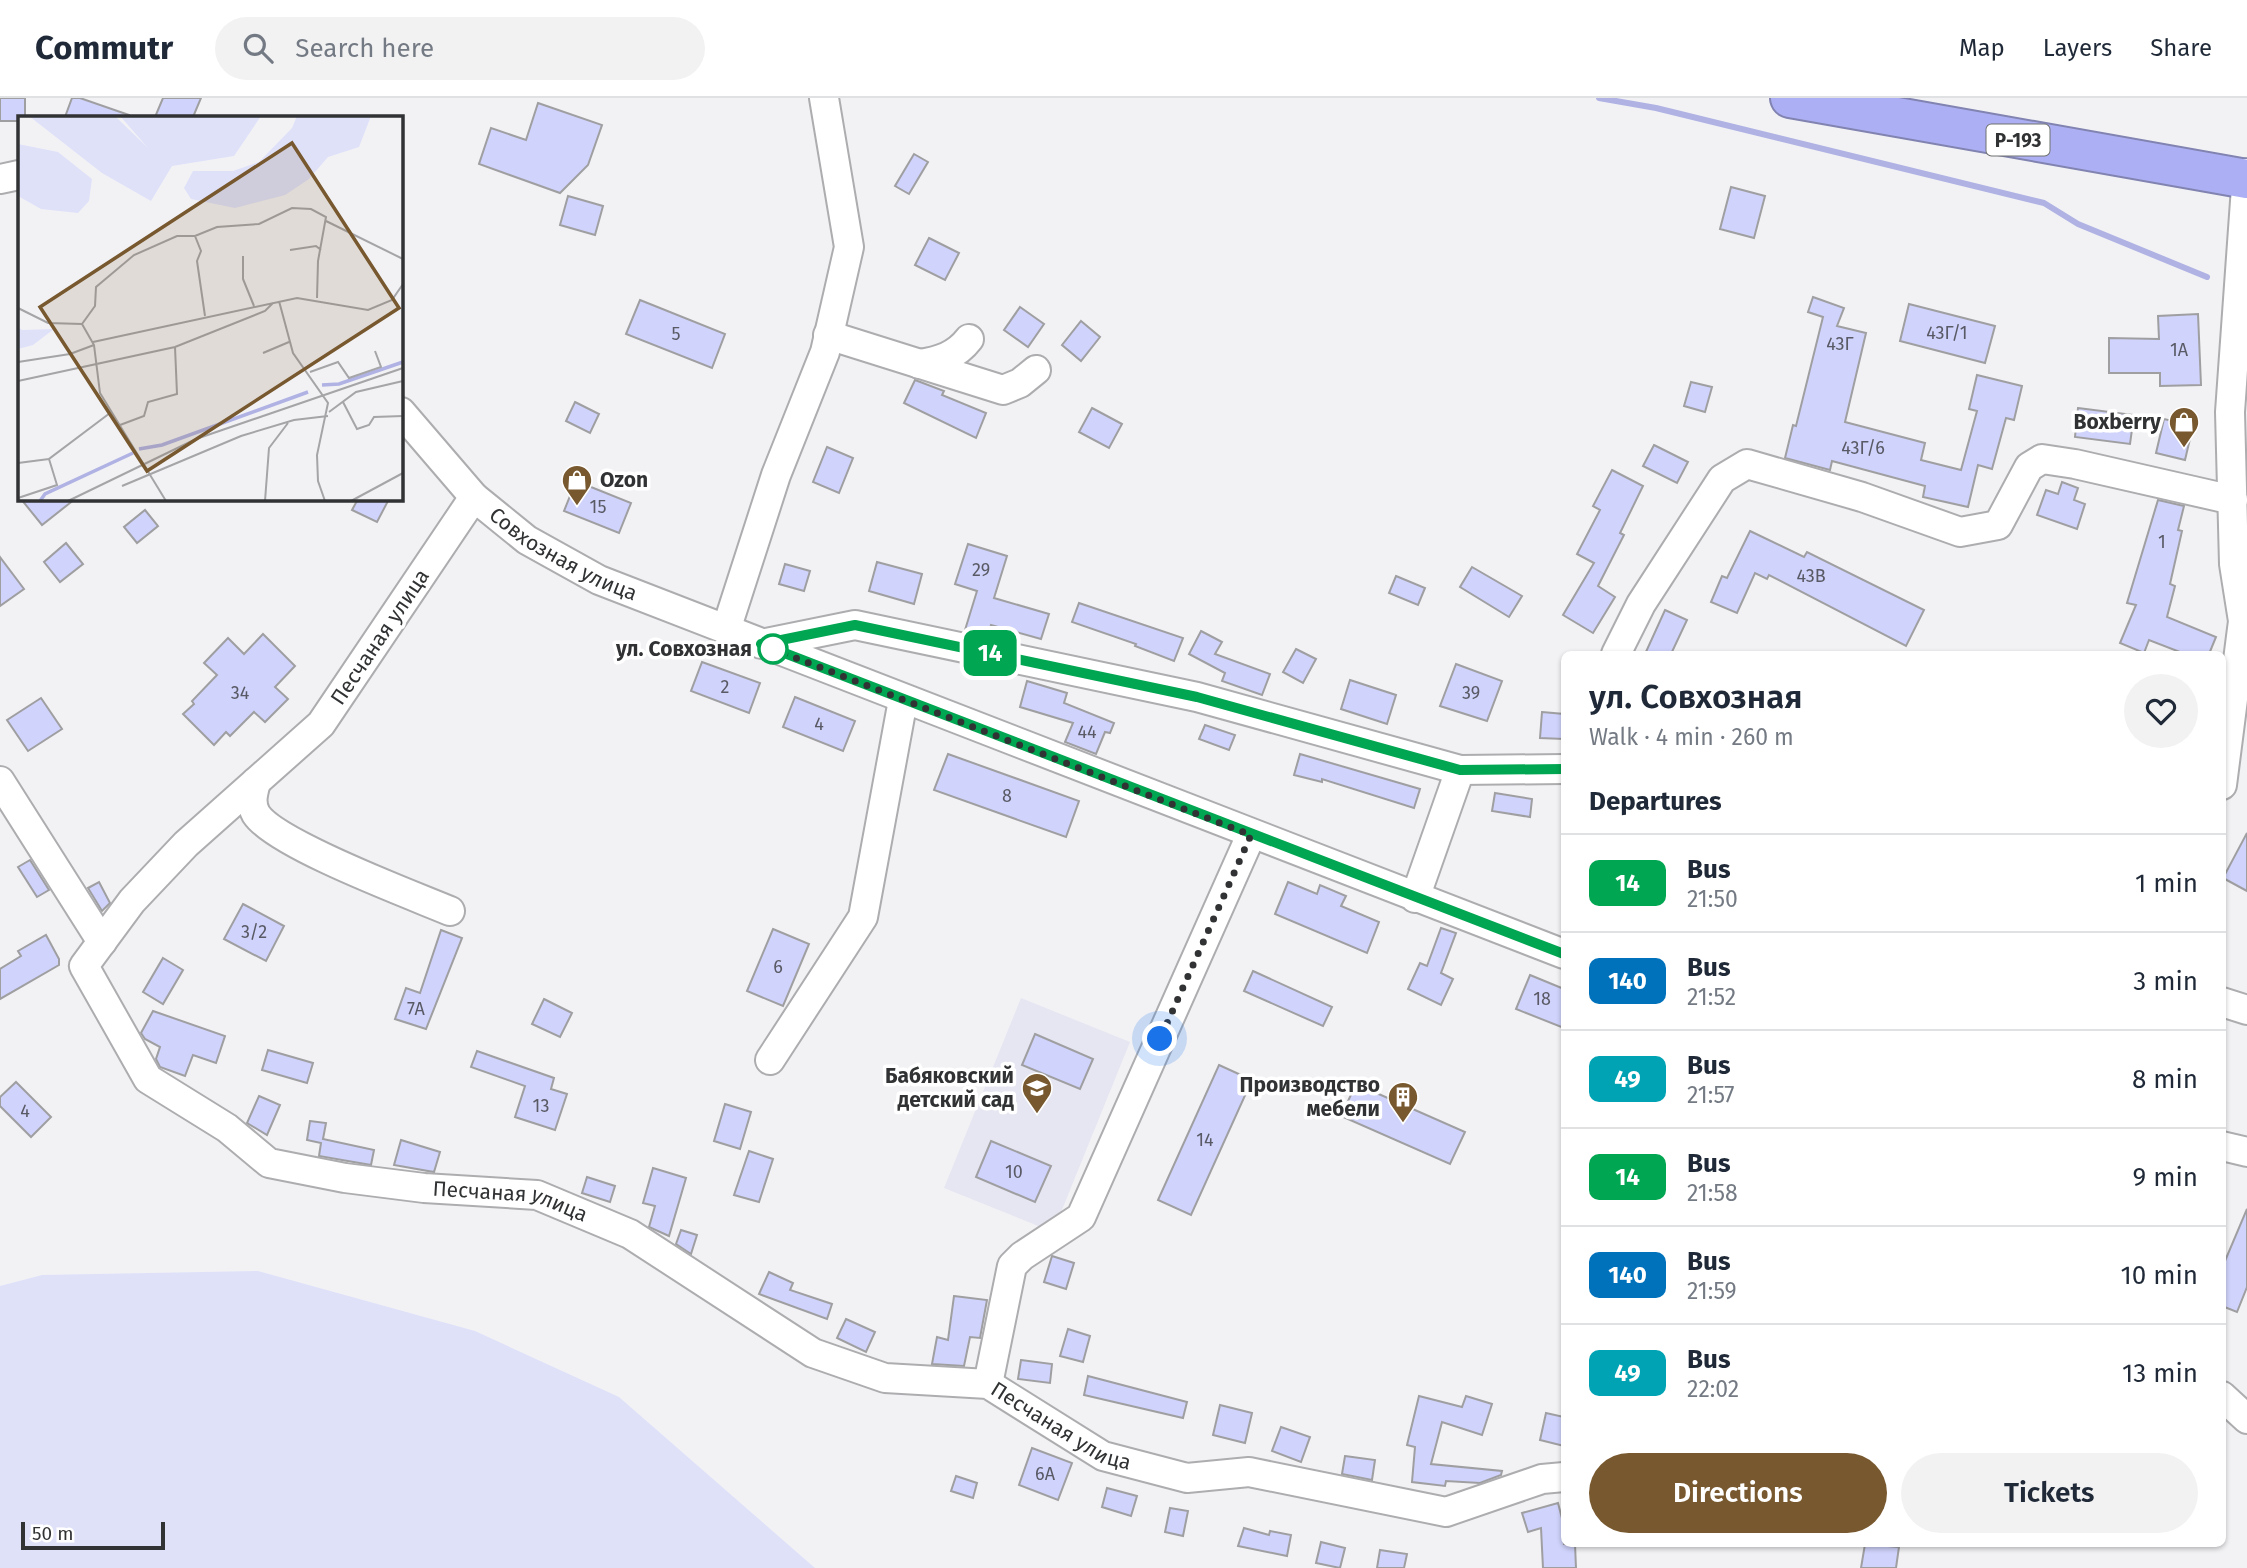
<!DOCTYPE html>
<html lang="en">
<head>
<meta charset="utf-8">
<style>
	:root { --surface:#fff; --page:#f2f2f3; --text:#1f2937; --muted:#747a83; --line:#e0e1e3; --accent:#78582e }
	body { margin:0; font-family:"Fira Sans",sans-serif; background:var(--page); color:var(--text); height:100vh; display:flex; flex-direction:column; font-size:26px; white-space:nowrap }
	* { box-sizing:border-box; margin:0 }
	p { font-size:23px; color:var(--muted) }
	.icon { flex:none; width:38px; height:38px; fill:none; stroke:currentColor; stroke-width:2; stroke-linecap:round; stroke-linejoin:round }
	.map { position:relative; flex:1; overflow:hidden }
	.panel { position:absolute; left:1561px; top:553px; width:665px; height:896px; display:flex; flex-direction:column; background:var(--surface); border-radius:10px; box-shadow:0 2px 5px #0004 }
	.panel>* { flex:none }
	.badge { padding:0 14px; border-radius:10px; font-size:24px; line-height:46px }
	.scale { position:absolute; left:21px; bottom:18px; width:144px; box-sizing:border-box; padding-left:7px; border:4px solid #313233; border-top:0; font-size:19px; line-height:24px; white-space:nowrap; color:#313233; -webkit-text-stroke:5px #fff; paint-order:stroke }
	.you { position:absolute; width:35px; height:35px; margin:-18px; border:5px solid #fff; border-radius:50%; background:#1a73e8; box-shadow:0 0 0 10px #1a73e833 }
	.map>.badge { position:absolute; translate:-50% -50%; box-shadow:0 0 0 4px #fff }
	h2 { padding:0 28px; font-size:26px; line-height:63px }
	.round { display:grid; place-items:center; flex:none; width:74px; height:74px; border-radius:37px; background:var(--page) }
	.overview { display:flex; align-items:center; justify-content:space-between; height:119px; padding:0 28px }
	h1 { font-size:33px; font-weight:600; line-height:52px }
	.primary-button { display:flex; gap:14px; margin-top:auto; padding:14px 28px }
	.primary-button a { flex:1; height:80px; border-radius:42px; background:var(--accent); color:#fff; font-size:28px; font-weight:600; line-height:80px; text-align:center }
	.primary-button a+a { background:var(--page); color:var(--text) }
	ul { padding:0; list-style:none }
	li { display:flex; align-items:center; gap:21px; height:98px; padding:0 28px; border-top:2px solid var(--line) }
	li div { flex:1 }
	li b { display:block; font-size:26px }
	li em { font-style:normal }
	li .badge { min-width:77px; font-weight:700; text-align:center }
	header { display:flex; align-items:center; gap:42px; box-sizing:border-box; height:98px; padding:0 35px; background:var(--surface); border-bottom:2px solid var(--line) }
	header strong { font-size:33px }
	nav { display:flex; gap:38px; margin-inline-start:auto; font-size:24px }
	.search { width:490px; height:63px; background:var(--page); display:flex; align-items:center; gap:18px; box-sizing:border-box; padding:0 24px; border-radius:38px; color:var(--muted); font-size:26px }
	.map>svg:first-child { display:block }
	.built { fill:#e5e6f1 }
	.green { fill:#dfe1f9 }
	.lines { fill:none; stroke-linecap:round; stroke-linejoin:round }
	.stream { stroke:#afb2e3; stroke-width:6 }
	.building { fill:#d0d3fb; stroke:#9f9fa2; stroke-width:2 }
	.minor-casing { stroke:#adadb0; stroke-width:32 }
	.highway-casing { stroke:#8183b0; stroke-width:42 }
	.minor { stroke:#fff; stroke-width:28 }
	.highway { stroke:#acaff3; stroke-width:38 }
	.line-casing { stroke:#fff; stroke-width:16 }
	.line { stroke:#00a651; stroke-width:10 }
	.walk { stroke:#313233; stroke-width:7; stroke-dasharray:0 12.6 }
	.stop-dot { fill:#fff; stroke:#00a651; stroke-width:3.5 }
	.labels { text-anchor:middle; stroke-width:7; stroke-linejoin:round; paint-order:stroke }
	.number-label { font-size:18px; fill:#595a65 }
	.shield { fill:#fff; stroke:#6f7070; stroke-width:2 }
	.shield-label { font-size:19px; font-weight:bold; fill:#313233 }
	.poi-label { font-size:21px; font-weight:bold; fill:#313233; stroke:#fff; text-anchor:end }
	.street-label { font-size:21px; fill:#313233; stroke:#fff }
	.stop-label { font-size:21px; font-weight:bold; fill:#313233; stroke:#fff; text-anchor:end }
	.inset-river { fill:none; stroke:#afb2e3; stroke-width:3.5 }
	.inset-road { fill:none; stroke:#a5a5a7; stroke-width:2 }
	.view { fill:#78582e; fill-opacity:0.15; stroke:#78582e; stroke-width:3.5 }
	.inset-edge { fill:none; stroke:#313233; stroke-width:3.5 }
</style>
</head>
<body>
<header>
<strong>Commutr</strong>
<div class="search"><svg class="icon" aria-label="search" viewBox="0 0 24 24"><circle cx="10" cy="10" r="6"/><path d="M15 15l6 6"/></svg>Search here</div>
<nav><a>Map</a><a>Layers</a><a>Share</a></nav>
</header>
<div class="map">
<svg width="2247" height="1470" viewBox="0 0 2247 1470">
	<rect width="100%" height="100%" fill="#f2f2f5"/>
	<path class="built" d="M1021,900l109,44 -77,190 -109,-44z"/>
	<path class="green" d="M258,1173l217,60 144,66 196,171h-815v-282l42,-11z"/>
	<g class="lines">
		<path class="stream" d="M1599,0l57,10 388,95 34,21 129,53"/>
	</g>
	<g class="building">
		<path d="M0,0h25v19h-6v4h-19z"/>
		<path d="M72,0h8l49,17v2h-64z"/>
		<path d="M163,0h38l-8,19h-38z"/>
		<path d="M538,5l64,22 -14,40 -28,28 -81,-29 12,-36 35,12z"/>
		<path d="M914,56l14,8 -19,32 -14,-8z"/>
		<path d="M1731,89l34,9 -11,42 -34,-9z"/>
		<path d="M568,98l35,10 -8,29 -35,-10z"/>
		<path d="M929,140l30,15 -14,27 -30,-15z"/>
		<path d="M1813,199l31,11 -7,18 29,7 -21,89 80,21 -4,17 40,10 16,-59 -8,-2 8,-34 45,11 -8,34 -8,-2 -14,51 -14,-4 -10,42 -45,-10 2,-11 -93,-25 -2,9 -45,-12 8,-33 3,1 27,-109 -15,-5z"/>
		<path d="M640,202l85,34 -13,34 -86,-34z"/>
		<path d="M1909,206l86,22 -10,37 -85,-22z"/>
		<path d="M1020,209l24,17 -16,23 -24,-17z"/>
		<path d="M2198,216l3,71 -41,1v-13h-51v-35l50,1 -1,-23z"/>
		<path d="M1081,223l19,16 -19,24 -19,-16z"/>
		<path d="M915,282l29,11 -2,4 44,18 -10,25 -72,-35z"/>
		<path d="M1691,284l21,5 -7,25 -21,-6z"/>
		<path d="M575,304l24,12 -9,19 -24,-12z"/>
		<path d="M1092,310l30,16 -13,24 -30,-16z"/>
		<path d="M2078,310l56,7 -4,29 -55,-7z"/>
		<path d="M2164,321l29,7 -8,34 -29,-7z"/>
		<path d="M1654,347l34,17 -11,21 -34,-17z"/>
		<path d="M827,349l26,11 -14,35 -26,-11z"/>
		<path d="M1612,372l31,16 -23,47 4,2 -26,51 17,11 -22,36 -30,-18 31,-52 -17,-9 23,-44 -7,-4z"/>
		<path d="M576,383l55,22 -12,30 -55,-22z"/>
		<path d="M2062,384l16,6 -4,12 11,4 -8,25 -40,-14 9,-25 12,4z"/>
		<path d="M21,401h54l-33,26z"/>
		<path d="M358,401h31l-12,23 -25,-12z"/>
		<path d="M2158,402l26,6 -6,24 4,1 -12,53 5,2 -8,31 49,20 -7,17h-24l-36,-14 -5,13 -24,-10 16,-38 -9,-2z"/>
		<path d="M145,412l13,16 -21,17 -13,-16z"/>
		<path d="M1750,433l54,26 3,-5 117,58 -18,36 -137,-71 -2,4 -12,-6 -18,40 -26,-11 11,-26 5,2z"/>
		<path d="M66,445l17,21 -23,18 -16,-20z"/>
		<path d="M968,446l39,12 -13,42 55,16 -8,25 -50,-14 -3,11 -23,-6 12,-39 -22,-7z"/>
		<path d="M0,459l24,32 -24,17z"/>
		<path d="M877,464l45,12 -8,30 -45,-13z"/>
		<path d="M785,466l25,7 -6,20 -25,-7z"/>
		<path d="M1472,469l50,29 -13,21 -49,-30z"/>
		<path d="M1396,478l29,12 -7,17 -29,-12z"/>
		<path d="M1079,505l104,35 -9,23 -39,-15 1,-2 -64,-22z"/>
		<path d="M1665,512l22,10 -16,34h-26z"/>
		<path d="M1201,533l21,11 -7,12 55,20 -8,21 -40,-14 3,-8 -36,-19z"/>
		<path d="M263,536l32,32 -20,21 13,12 -23,23 -11,-10 -24,24 -4,-4 -12,13 -31,-31 11,-10 -2,-3 25,-26 -13,-12 24,-25 16,16z"/>
		<path d="M1296,551l20,10 -13,24 -20,-11z"/>
		<path d="M702,564l58,21 -11,30 -58,-22z"/>
		<path d="M1456,566l46,17 -15,40 -47,-15z"/>
		<path d="M1350,582l46,15 -9,29 -46,-15z"/>
		<path d="M1027,583l40,12 -3,10 50,20 -4,10 -5,-1 -9,22 -31,-12 8,-19 -53,-16z"/>
		<path d="M795,599l60,24 -12,30 -60,-24z"/>
		<path d="M41,600l21,31 -34,22 -21,-31z"/>
		<path d="M1542,614l22,2v25l-24,-1z"/>
		<path d="M1205,627l30,10 -6,15 -30,-11z"/>
		<path d="M948,656l131,47 -13,36 -132,-47z"/>
		<path d="M1300,656l120,35 -6,19 -92,-29v3l-28,-7z"/>
		<path d="M1495,695l37,6 -2,18 -38,-6z"/>
		<path d="M2247,735v58l-24,-13z"/>
		<path d="M30,762l19,30 -12,7 -19,-30z"/>
		<path d="M99,784l11,21 -8,8 -14,-23z"/>
		<path d="M1288,784l29,12 3,-9 26,11 -5,10 38,16 -12,31 -92,-39z"/>
		<path d="M243,806l41,22 -18,35 -42,-22z"/>
		<path d="M1441,830l15,5 -15,40 12,6 -12,26 -33,-16 12,-26 7,3z"/>
		<path d="M773,831l36,15 -26,62 -36,-15z"/>
		<path d="M441,832l21,8 -36,91 -31,-10 11,-31 14,5z"/>
		<path d="M46,837l13,24v6l-59,34v-30l21,-13 -3,-5z"/>
		<path d="M163,860l20,12 -20,34 -20,-12z"/>
		<path d="M1253,873l79,36 -9,19 -79,-35z"/>
		<path d="M1530,877l34,14v39l-48,-19z"/>
		<path d="M544,901l28,14 -12,24 -28,-13z"/>
		<path d="M153,913l72,25 -9,27 -23,-8 -8,21 -25,-9 -4,-8 4,-12 -15,-8 -4,-6z"/>
		<path d="M1035,936l58,25 -13,30 -58,-24z"/>
		<path d="M268,952l45,13 -6,20 -45,-13z"/>
		<path d="M477,953l77,27 -3,11 16,5 -12,36 -40,-13 10,-31 -54,-19z"/>
		<path d="M1219,967l33,15 -61,135 -33,-15z"/>
		<path d="M16,984l35,35 -20,20 -31,-31v-9z"/>
		<path d="M1356,986l109,48 -15,32 -109,-48z"/>
		<path d="M259,998l21,9 -13,30 -20,-12z"/>
		<path d="M725,1006l26,8 -11,37 -26,-8z"/>
		<path d="M310,1023l16,2 -3,16 51,11 -3,15 -52,-9 2,-13 -14,-3z"/>
		<path d="M401,1042l39,12 -6,20 -40,-7z"/>
		<path d="M991,1043l60,25 -16,36 -59,-25z"/>
		<path d="M749,1053l24,8 -14,43 -25,-7z"/>
		<path d="M653,1070l33,10 -17,58 -20,-9 6,-21 -12,-3z"/>
		<path d="M587,1079l28,9 -5,16 -28,-9z"/>
		<path d="M2247,1111v78l-10,25 -15,-6v-38z"/>
		<path d="M681,1132l16,5 -6,19 -15,-10z"/>
		<path d="M1052,1158l22,7 -8,26 -22,-7z"/>
		<path d="M769,1174l24,11 -3,7 42,14 -5,15 -68,-25z"/>
		<path d="M954,1198l33,4 -7,38 -10,-1 -6,29 -32,-2 5,-27 11,3z"/>
		<path d="M846,1221l29,13 -9,20 -29,-14z"/>
		<path d="M1068,1231l22,7 -7,26 -23,-6z"/>
		<path d="M1021,1262l31,4 -2,19 -32,-4z"/>
		<path d="M1088,1278l99,26 -4,16 -99,-23z"/>
		<path d="M1419,1298l43,11 4,-11 26,8 -10,31 -40,-13 -11,42 71,7 -1,4 -21,8 -34,-2 -1,5 -33,-4 3,-35 -8,-2z"/>
		<path d="M1220,1307l32,8 -7,30 -32,-8z"/>
		<path d="M1546,1315l18,4v29l-24,-6z"/>
		<path d="M1281,1329l29,10 -9,25 -29,-11z"/>
		<path d="M1032,1350l40,15 -14,37 -39,-15z"/>
		<path d="M1345,1358l30,4 -3,20 -30,-6z"/>
		<path d="M956,1378l21,7 -4,15 -22,-7z"/>
		<path d="M1107,1390l30,8 -6,20 -29,-9z"/>
		<path d="M1558,1405l6,23v18h11l1,24h-33l-2,-40 -13,4 -6,-19z"/>
		<path d="M1170,1410l18,3 -5,25 -18,-4z"/>
		<path d="M1244,1430l25,7 1,-4 21,4 -4,21 -49,-10z"/>
		<path d="M1321,1444l24,6 -5,20 -24,-5z"/>
		<path d="M1865,1446l34,3 -3,21h-35z"/>
		<path d="M1380,1452l27,4 -3,14h-27z"/>
	</g>
	<g class="lines">
		<g class="minor-casing">
			<g id="minor">
				<path d="M0,81l19,-4"/>
				<path d="M828,237l175,55 17,-7 16,-13"/>
				<path d="M919,266c20,-3 37,-8 50,-25"/>
				<path id="s1" d="M401,314l73,85 53,43 72,40 965,374"/>
				<path id="s2" d="M474,399l-153,227 -135,120 -54,57 -48,65 64,113 79,49 42,35 76,15 79,10 113,7 93,39 183,119 72,25 103,6 115,72 84,22 62,-6 197,40 96,-33 22,-2"/>
				<path d="M726,532l50,-155 49,-123 24,-105 -25,-149"/>
				<path d="M761,546l94,-19 342,72 263,73 104,-1"/>
				<path d="M1616,556l25,-50 81,-125 25,-15 115,33 98,35 38,-7 31,-58 13,-8 33,5 158,36"/>
				<path d="M0,683l102,161"/>
				<path d="M256,684c-3,11 -6,21 0,32 19,30 156,81 194,97"/>
				<path d="M2222,687l21,-164 -9,-57 -4,-152 17,-239"/>
				<path d="M1415,800l45,-128"/>
				<path d="M2222,904l25,8"/>
				<path d="M770,962l93,-143 40,-217"/>
				<path d="M2222,1048l25,6"/>
				<path d="M988,1286l24,-118 10,-10 59,-39 170,-382"/>
				<path d="M2222,1298l25,23"/>
			</g>
		</g>
		<g class="highway-casing">
			<path id="highway" d="M1790,0l457,81"/>
		</g>
		<use href="#minor" class="minor"/>
		<use href="#highway" class="highway"/>
	</g>
	<g class="lines">
		<g class="line-casing">
			<path id="line" d="M1564,671l-104,1 -263,-73 -342,-72 -94,19 803,310"/>
		</g>
		<use href="#line" class="line"/>
		<path class="walk" d="M773,551l478,186 -91,204"/>
	</g>
	<defs>
		<g id="shop-pin" transform="scale(1.575)"><path d="M0 17L-7.5 6A9.5 9.5 0 1 1 7.5 6Z" fill="#78582e" stroke="#fff"/><path d="M-5-2.5h2.3a2.7 3.5 0 0 1 5.4 0H5L5.5 6h-11ZM-1.5-2.5h3a1.5 2.3 0 0 0-3 0Z" fill="#fff"/></g>
		<g id="school-pin" transform="scale(1.575)"><path d="M0 17L-7.5 6A9.5 9.5 0 1 1 7.5 6Z" fill="#78582e" stroke="#fff"/><path d="M0-5L7-2L0 1L-7-2ZM-4 1L0 2.5L4 1V4Q0 6-4 4Z" fill="#fff"/></g>
		<g id="building-pin" transform="scale(1.575)"><path d="M0 17L-7.5 6A9.5 9.5 0 1 1 7.5 6Z" fill="#78582e" stroke="#fff"/><path d="M-4-6H4V6H1V3H-1V6H-4ZM-2.5-4.3h1.7v1.8h-1.7ZM.8-4.3h1.7v1.8H.8ZM-2.5-1h1.7V.8h-1.7ZM.8-1h1.7V.8H.8Z" fill="#fff"/></g>
	</defs>
	<g fill-rule="evenodd">
		<use href="#shop-pin" x="2184" y="324"/>
		<use href="#shop-pin" x="577" y="382"/>
		<use href="#school-pin" x="1037" y="990"/>
		<use href="#building-pin" x="1403" y="999"/>
	</g>
	<circle class="stop-dot" cx="773" cy="551" r="14"/>
	<g class="labels">
		<g class="number-label">
			<text x="1947" y="241">43Г/1</text>
			<text x="676" y="242">5</text>
			<text x="1840" y="252">43Г</text>
			<text x="2179" y="258">1А</text>
			<text x="1863" y="356">43Г/6</text>
			<text x="598" y="415">15</text>
			<text x="2162" y="450">1</text>
			<text x="981" y="478">29</text>
			<text x="1811" y="484">43В</text>
			<text x="725" y="595">2</text>
			<text x="240" y="601">34</text>
			<text x="1471" y="601">39</text>
			<text x="819" y="632">4</text>
			<text x="1087" y="640">44</text>
			<text x="1007" y="704">8</text>
			<text x="254" y="840">3/2</text>
			<text x="778" y="875">6</text>
			<text x="1542" y="907">18</text>
			<text x="416" y="917">7А</text>
			<text x="541" y="1014">13</text>
			<text x="25" y="1019">4</text>
			<text x="1205" y="1048">14</text>
			<text x="1014" y="1080">10</text>
			<text x="1045" y="1382">6А</text>
		</g>
		<rect class="shield" x="1986.5" y="26.5" width="63" height="31" rx="5"/>
		<g class="shield-label">
			<text x="2018" y="49">Р-193</text>
		</g>
		<g class="poi-label">
			<text x="2161" y="331">Boxberry</text>
			<text x="600" y="389" text-anchor="start">Ozon</text>
			<text x="1014" y="985">Бабяковский<tspan x="1014" dy="24">детский сад</tspan></text>
			<text x="1380" y="994">Производство<tspan x="1380" dy="24">мебели</tspan></text>
		</g>
		<g class="street-label">
			<text dy="7" stroke="none"><textPath href="#s1" startOffset="219">Совхозная улица</textPath></text>
			<text transform="translate(380 539) rotate(-56)" y="7">Песчаная улица</text>
			<text dy="7" stroke="none"><textPath href="#s2" startOffset="1136">Песчаная улица</textPath></text>
			<text dy="7" stroke="none"><textPath href="#s2" startOffset="1745">Песчаная улица</textPath></text>
		</g>
		<g class="stop-label">
			<text x="752" y="558">ул. Совхозная</text>
		</g>
	</g>
	<g transform="translate(18 18)">
		<rect width="385" height="385" fill="#f2f2f5"/>
		<path d="M11,0h86l33,32 -28,-32h141l-27,40 -62,10 -21,35 -49,-28zM279,0h74l-12,31 -31,10 -19,22 -24,16 -50,13 -44,-9 -7,-11 9,-17h40l26,-9 33,-34zM0,28l40,8 34,27 -3,22 -11,12 -37,-4 -23,-13zM0,211l4,3 32,-1 -21,16 -15,4z" fill="#dfe1f9"/>
		<path class="inset-river" d="M304,269l17,-1 64,-22M121,333l23,-4 146,-53M22,385l5,-7 88,-41"/>
		<path class="inset-road" d="M308,105l77,38M177,120l6,15 -4,10 8,55M272,134l26,-4 5,4M225,140v23l11,27M261,185l14,52 35,50 -11,52 1,26 7,20M0,192l30,15 34,1M64,208l13,-18 1,-19 38,-32 43,-19h18l22,-9 42,-3 33,-16 19,1 15,8 -8,44 -1,37M64,208l12,21 6,48 66,108M75,226l204,-44 71,12 24,-10 11,-16M245,237l26,-11M0,246l52,-8 24,-9M292,256l28,-10 11,16 32,-11 -6,-16M0,265l157,-34 90,-36 8,-8M325,286l14,27 12,-4 5,-8 29,-1M311,296l27,-20 47,-11M102,309l24,-9 4,-14 29,-8 -2,-47M0,347l31,-4M104,370l119,-50 53,-16 34,-4M0,382l39,-13 -8,-26 61,-46M50,385l128,-62 207,-71M247,385l4,-53 19,-25M333,385l52,-28"/>
		<path class="view" d="M274,27l107,165 -252,163 -107,-164z"/>
		<rect width="385" height="385" class="inset-edge"/>
	</g>
</svg>
<div class="scale">50 m</div>
<div class="you" style="left:1160px;top:941px"></div>
<b class="badge" style="left:990px;top:555px;background:#00a651;color:#fff">14</b>
<section class="panel">
<div class="overview"><div><h1>ул. Совхозная</h1><p>Walk · 4 min · 260 m</p></div><a class="round"><svg class="icon" aria-label="heart" viewBox="0 0 24 24"><path d="M12 20l-8-8c-3-5 5-10 8-4 3-6 11-1 8 4z"/></svg></a></div>
<h2>Departures</h2>
<ul>
<li><span class="badge" style="background:#00a651;color:#fff">14</span><div><b>Bus</b><p>21:50</p></div><em>1 min</em></li>
<li><span class="badge" style="background:#0072bc;color:#fff">140</span><div><b>Bus</b><p>21:52</p></div><em>3 min</em></li>
<li><span class="badge" style="background:#00a3b4;color:#fff">49</span><div><b>Bus</b><p>21:57</p></div><em>8 min</em></li>
<li><span class="badge" style="background:#00a651;color:#fff">14</span><div><b>Bus</b><p>21:58</p></div><em>9 min</em></li>
<li><span class="badge" style="background:#0072bc;color:#fff">140</span><div><b>Bus</b><p>21:59</p></div><em>10 min</em></li>
<li><span class="badge" style="background:#00a3b4;color:#fff">49</span><div><b>Bus</b><p>22:02</p></div><em>13 min</em></li>
</ul>
<div class="primary-button"><a>Directions</a><a>Tickets</a></div>
</section>
</div>
</body>
</html>
